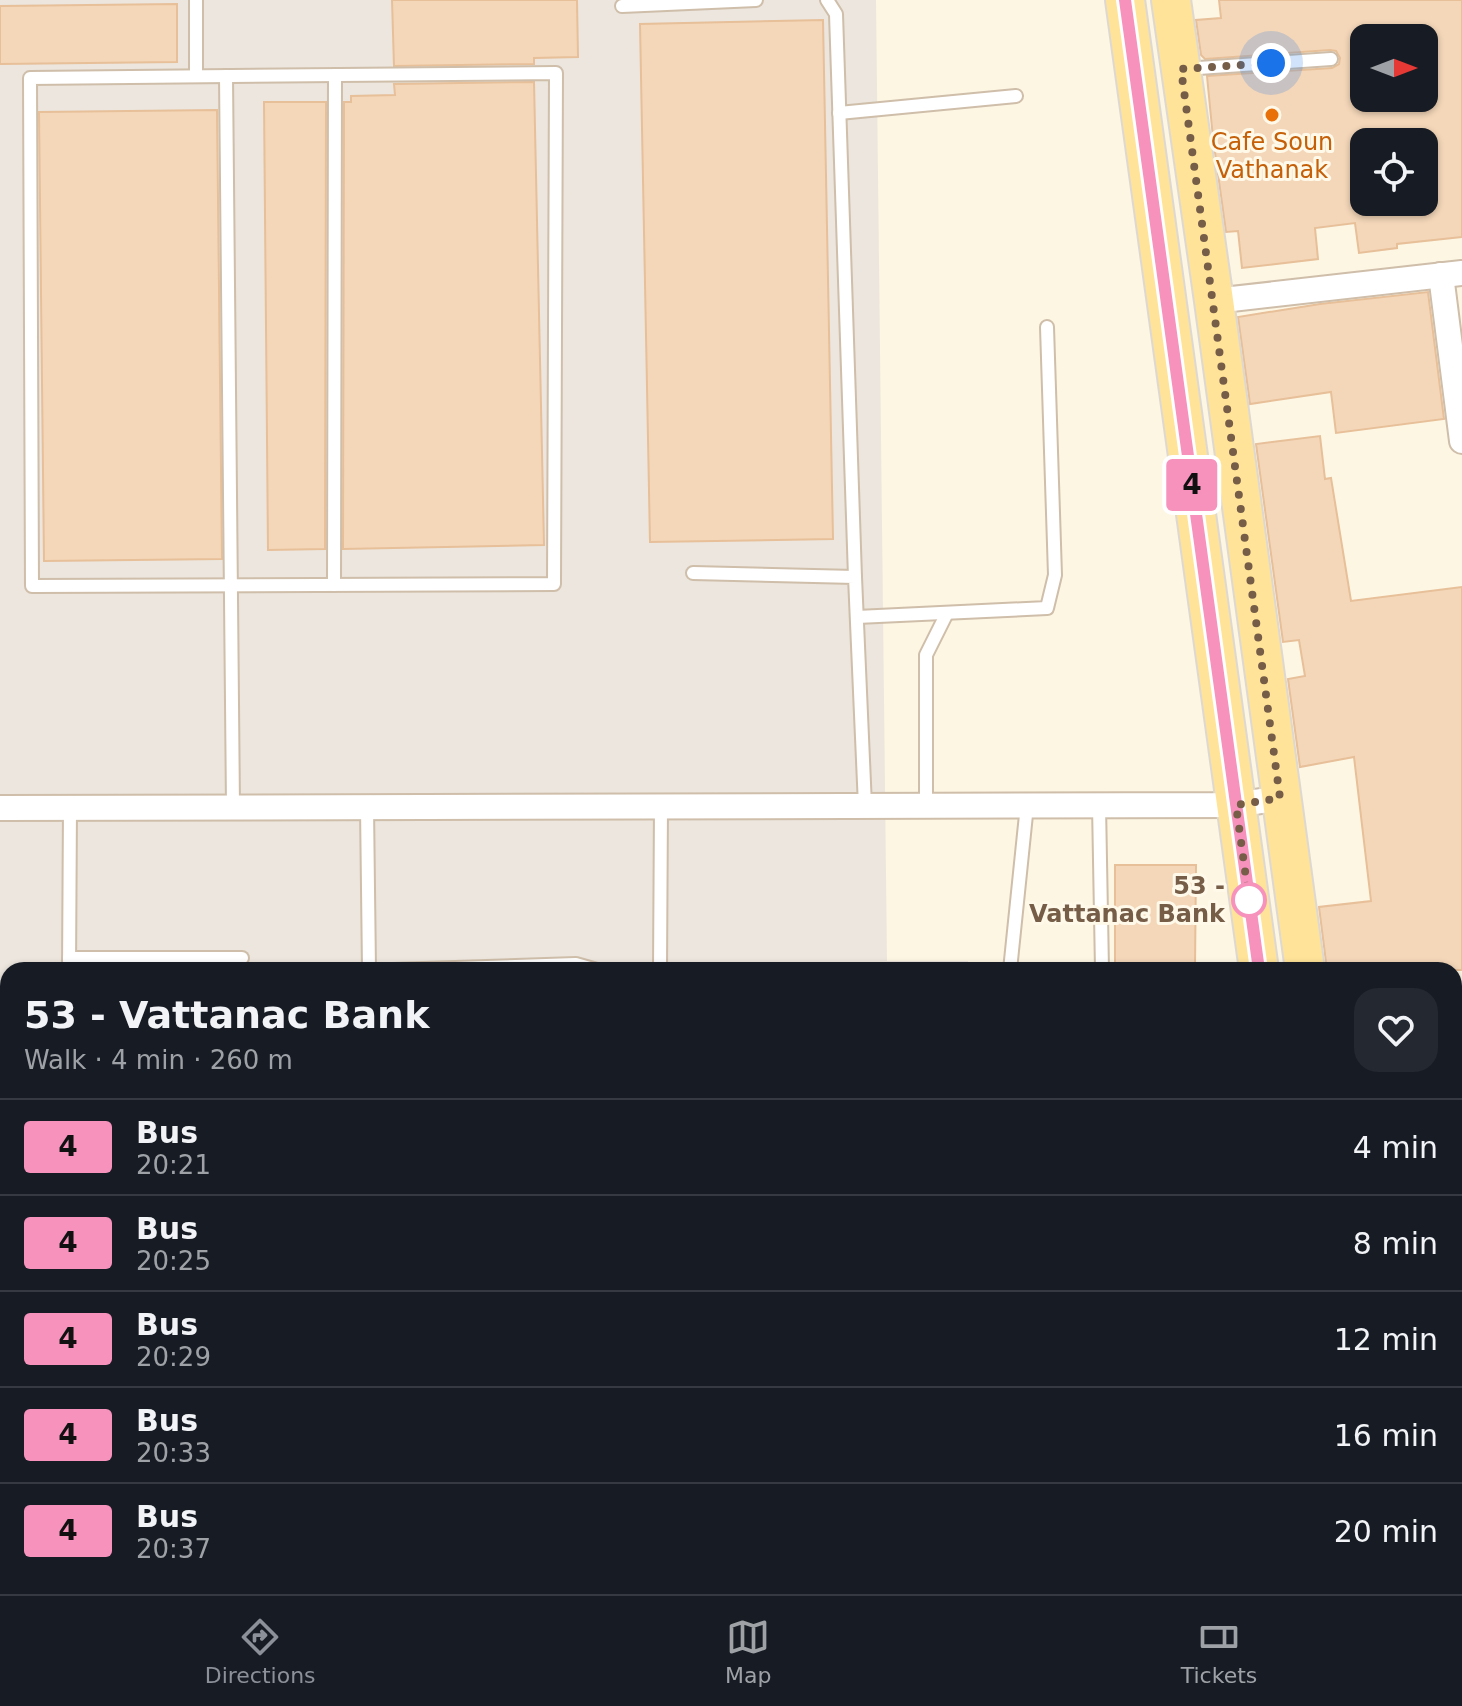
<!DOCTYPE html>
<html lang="en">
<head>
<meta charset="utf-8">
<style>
	:root { --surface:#171b24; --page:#242831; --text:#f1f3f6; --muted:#9ea1a6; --line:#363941; --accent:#8c9099 }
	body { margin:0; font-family:"DejaVu Sans",sans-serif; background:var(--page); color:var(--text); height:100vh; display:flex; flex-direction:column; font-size:30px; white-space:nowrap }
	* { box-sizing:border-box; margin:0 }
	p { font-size:26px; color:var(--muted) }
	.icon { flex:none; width:44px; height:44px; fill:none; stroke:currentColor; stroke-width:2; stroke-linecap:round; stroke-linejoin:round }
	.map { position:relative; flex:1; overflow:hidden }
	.side { position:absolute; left:0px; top:962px; width:1462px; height:632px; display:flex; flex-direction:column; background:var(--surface); border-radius:24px 24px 0 0; box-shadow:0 2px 6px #0004 }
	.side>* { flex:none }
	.badge { padding:0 16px; border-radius:6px; font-size:28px; line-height:52px }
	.needle { width:52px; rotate:90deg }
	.fabs { position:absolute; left:1350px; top:24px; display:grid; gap:16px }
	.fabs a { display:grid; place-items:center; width:88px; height:88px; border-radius:16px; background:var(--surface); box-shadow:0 2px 6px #0004; font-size:40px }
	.you { position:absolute; width:40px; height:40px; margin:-20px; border:6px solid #fff; border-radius:50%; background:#1a73e8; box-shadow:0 0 0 12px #1a73e833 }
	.map>.badge { position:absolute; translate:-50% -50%; box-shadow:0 0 0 4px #fff }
	.round { display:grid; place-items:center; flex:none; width:84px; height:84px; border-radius:24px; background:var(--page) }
	.headline { display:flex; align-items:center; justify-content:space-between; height:136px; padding:0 24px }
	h1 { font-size:38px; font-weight:700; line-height:60px }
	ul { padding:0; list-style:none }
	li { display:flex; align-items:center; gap:24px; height:96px; padding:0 24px; border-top:2px solid var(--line) }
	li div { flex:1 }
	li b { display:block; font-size:30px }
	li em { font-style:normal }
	li .badge { min-width:88px; font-weight:700; text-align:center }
	.tabs { display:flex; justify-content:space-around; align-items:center; height:112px; border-top:2px solid var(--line); background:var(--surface); font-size:22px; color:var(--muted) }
	.tabs a { display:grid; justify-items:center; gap:4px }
	.tabs .selected { color:var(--accent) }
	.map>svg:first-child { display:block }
	.residential { fill:#f5e8d1 }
	.industrial { fill:#ece6de }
	.building { fill:#f4d7b9; stroke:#e7bf99; stroke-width:2; fill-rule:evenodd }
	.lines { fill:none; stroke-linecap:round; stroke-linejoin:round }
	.lane-casing { stroke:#cfbea9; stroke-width:16 }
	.street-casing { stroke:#cfbea9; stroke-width:28 }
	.primary-casing { stroke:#ded8d3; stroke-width:42 }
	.lane { stroke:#fff; stroke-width:12 }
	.street { stroke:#fff; stroke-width:24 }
	.primary { stroke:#ffe398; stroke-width:38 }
	.line-casing { stroke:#fff; stroke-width:18 }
	.line { stroke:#f792bd; stroke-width:12 }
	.walk { stroke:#765d48; stroke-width:8; stroke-dasharray:0 14.4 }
	.food-dot { fill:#e8710a; stroke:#fff9ea; stroke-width:3 }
	.stop-dot { fill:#fff; stroke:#f792bd; stroke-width:4 }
	.labels { text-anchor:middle; stroke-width:6; stroke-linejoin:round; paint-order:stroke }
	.food-label { font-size:24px; fill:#c56008; stroke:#fff9ea }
	.stop-label { font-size:24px; font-weight:bold; fill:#765d48; stroke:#fff9ea; text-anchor:end }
</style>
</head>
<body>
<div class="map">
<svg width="1462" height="1594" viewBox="0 0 1462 1594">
	<rect width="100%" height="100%" fill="#fdf6e3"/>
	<path class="residential" d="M1462,1476v118h-130l-1,-8h123v-109z"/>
	<path class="industrial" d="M0,0h876l11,961h81l-1,9h-959v616h798v8h-806z"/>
	<g class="building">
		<path d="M392,0h185l1,57 -44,1v6l-140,2z"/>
		<path d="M1219,0h243v237l-65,7v4l-38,5 -4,-30 -40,5 3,31 -76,9 -4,-37 -12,1 -13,-94 -6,-62 125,-8 7,-4 1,-6 -4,-7 -6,-1 -125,9 -4,-4 -5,-35 25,-2zM1364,38h60v60h-60zM1364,142h60v60h-60z"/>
		<path d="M177,4v58l-177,2v-58z"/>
		<path d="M823,20l10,519 -183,3 -10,-518z"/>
		<path d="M534,82l10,463 -201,4 1,-447h7v-6l44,-1 -1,-11z"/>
		<path d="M264,102h62l-1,447 -57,1z"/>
		<path d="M217,110l5,449 -178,2 -5,-449z"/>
		<path d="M1428,292l16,127 -108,14 -5,-41 -81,12 -12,-87 82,-13z"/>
		<path d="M1320,436l5,43 6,-1 20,123 111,-14v383h-135l-8,-63 52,-6 -17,-144 -54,10 -12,-88 17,-3 -6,-36 -16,2 -27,-198z"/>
		<path d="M1115,865h81l-1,103h-80z"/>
	</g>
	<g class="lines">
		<g class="lane-casing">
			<g id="lane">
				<path d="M196,0v76"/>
				<path d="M827,0l9,14 19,563"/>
				<path d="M622,6l134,-6"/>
				<path d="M1184,69l147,-10"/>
				<path d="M556,73l-2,511 -522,2 -2,-508z"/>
				<path d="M226,76l7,731"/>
				<path d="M839,113l177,-17"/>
				<path d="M693,573l162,4 10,229"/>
				<path d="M334,585l1,-510"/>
				<path d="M857,617l190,-9 8,-33 -8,-248"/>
				<path d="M1099,805l3,165"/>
				<path d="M926,806v-151l21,-42"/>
				<path d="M367,807l2,163"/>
				<path d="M69,958h173"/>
				<path d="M69,970l1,-163"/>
				<path d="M392,970l184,-6 21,6"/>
				<path d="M660,970l1,-164"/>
				<path d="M1010,970l17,-165"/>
			</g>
		</g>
		<g class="street-casing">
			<g id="street">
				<path d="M1441,275l21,166"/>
				<path d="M1214,301l248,-28"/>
				<path d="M0,808l1236,-3 44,-7"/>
			</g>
		</g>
		<g class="primary-casing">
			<g id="primary">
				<path d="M1125,0l134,970"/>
				<path d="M1171,0l43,301 91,669"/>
				<path d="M1454,1404h8"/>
				<path d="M1454,1451l8,-1"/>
				<path d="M1344,1586l1,8"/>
				<path d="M1390,1586l1,8"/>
			</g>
		</g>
		<use href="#lane" class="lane"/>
		<use href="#street" class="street"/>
		<use href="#primary" class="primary"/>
	</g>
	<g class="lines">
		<g class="line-casing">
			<path id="line" d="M1125,0l134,970"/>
		</g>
		<use href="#line" class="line"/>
		<path class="walk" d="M1249,900l-13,-95 44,-7 -99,-729 90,-6"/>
	</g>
	<circle class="food-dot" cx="1272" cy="115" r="8"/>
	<circle class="stop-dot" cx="1249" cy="900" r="16"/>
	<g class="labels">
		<g class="food-label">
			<text x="1272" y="150">Cafe Soun<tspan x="1272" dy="28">Vathanak</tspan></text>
		</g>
		<g class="stop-label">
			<text x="1225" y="894">53 -<tspan x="1225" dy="28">Vattanac Bank</tspan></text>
		</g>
	</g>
</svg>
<div class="fabs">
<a><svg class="needle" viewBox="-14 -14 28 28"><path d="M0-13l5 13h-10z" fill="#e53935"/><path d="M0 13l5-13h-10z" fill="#9ea1a6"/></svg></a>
<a><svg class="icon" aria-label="locate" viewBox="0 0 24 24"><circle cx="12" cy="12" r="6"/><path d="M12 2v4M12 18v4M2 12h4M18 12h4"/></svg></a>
</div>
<div class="you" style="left:1271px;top:63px"></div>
<b class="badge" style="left:1192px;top:485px;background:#f792bd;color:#111">4</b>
<section class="side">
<div class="headline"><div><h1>53 - Vattanac Bank</h1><p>Walk · 4 min · 260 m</p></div><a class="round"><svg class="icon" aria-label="heart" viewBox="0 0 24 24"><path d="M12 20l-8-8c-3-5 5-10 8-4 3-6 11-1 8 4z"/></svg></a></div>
<ul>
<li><span class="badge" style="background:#f792bd;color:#111">4</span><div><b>Bus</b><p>20:21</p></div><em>4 min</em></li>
<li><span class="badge" style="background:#f792bd;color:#111">4</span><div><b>Bus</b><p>20:25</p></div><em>8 min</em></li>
<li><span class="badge" style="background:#f792bd;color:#111">4</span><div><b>Bus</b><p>20:29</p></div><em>12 min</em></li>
<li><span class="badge" style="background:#f792bd;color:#111">4</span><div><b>Bus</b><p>20:33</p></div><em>16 min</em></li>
<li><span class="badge" style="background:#f792bd;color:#111">4</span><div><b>Bus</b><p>20:37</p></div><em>20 min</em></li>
</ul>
</section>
</div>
<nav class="tabs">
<a class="selected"><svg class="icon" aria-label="directions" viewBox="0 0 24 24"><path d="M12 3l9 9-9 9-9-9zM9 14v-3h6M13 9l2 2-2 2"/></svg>Directions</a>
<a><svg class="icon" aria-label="map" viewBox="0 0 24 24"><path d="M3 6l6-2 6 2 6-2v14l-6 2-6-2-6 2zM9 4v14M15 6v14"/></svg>Map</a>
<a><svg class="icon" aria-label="tickets" viewBox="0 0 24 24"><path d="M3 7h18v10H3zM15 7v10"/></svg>Tickets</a>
</nav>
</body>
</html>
